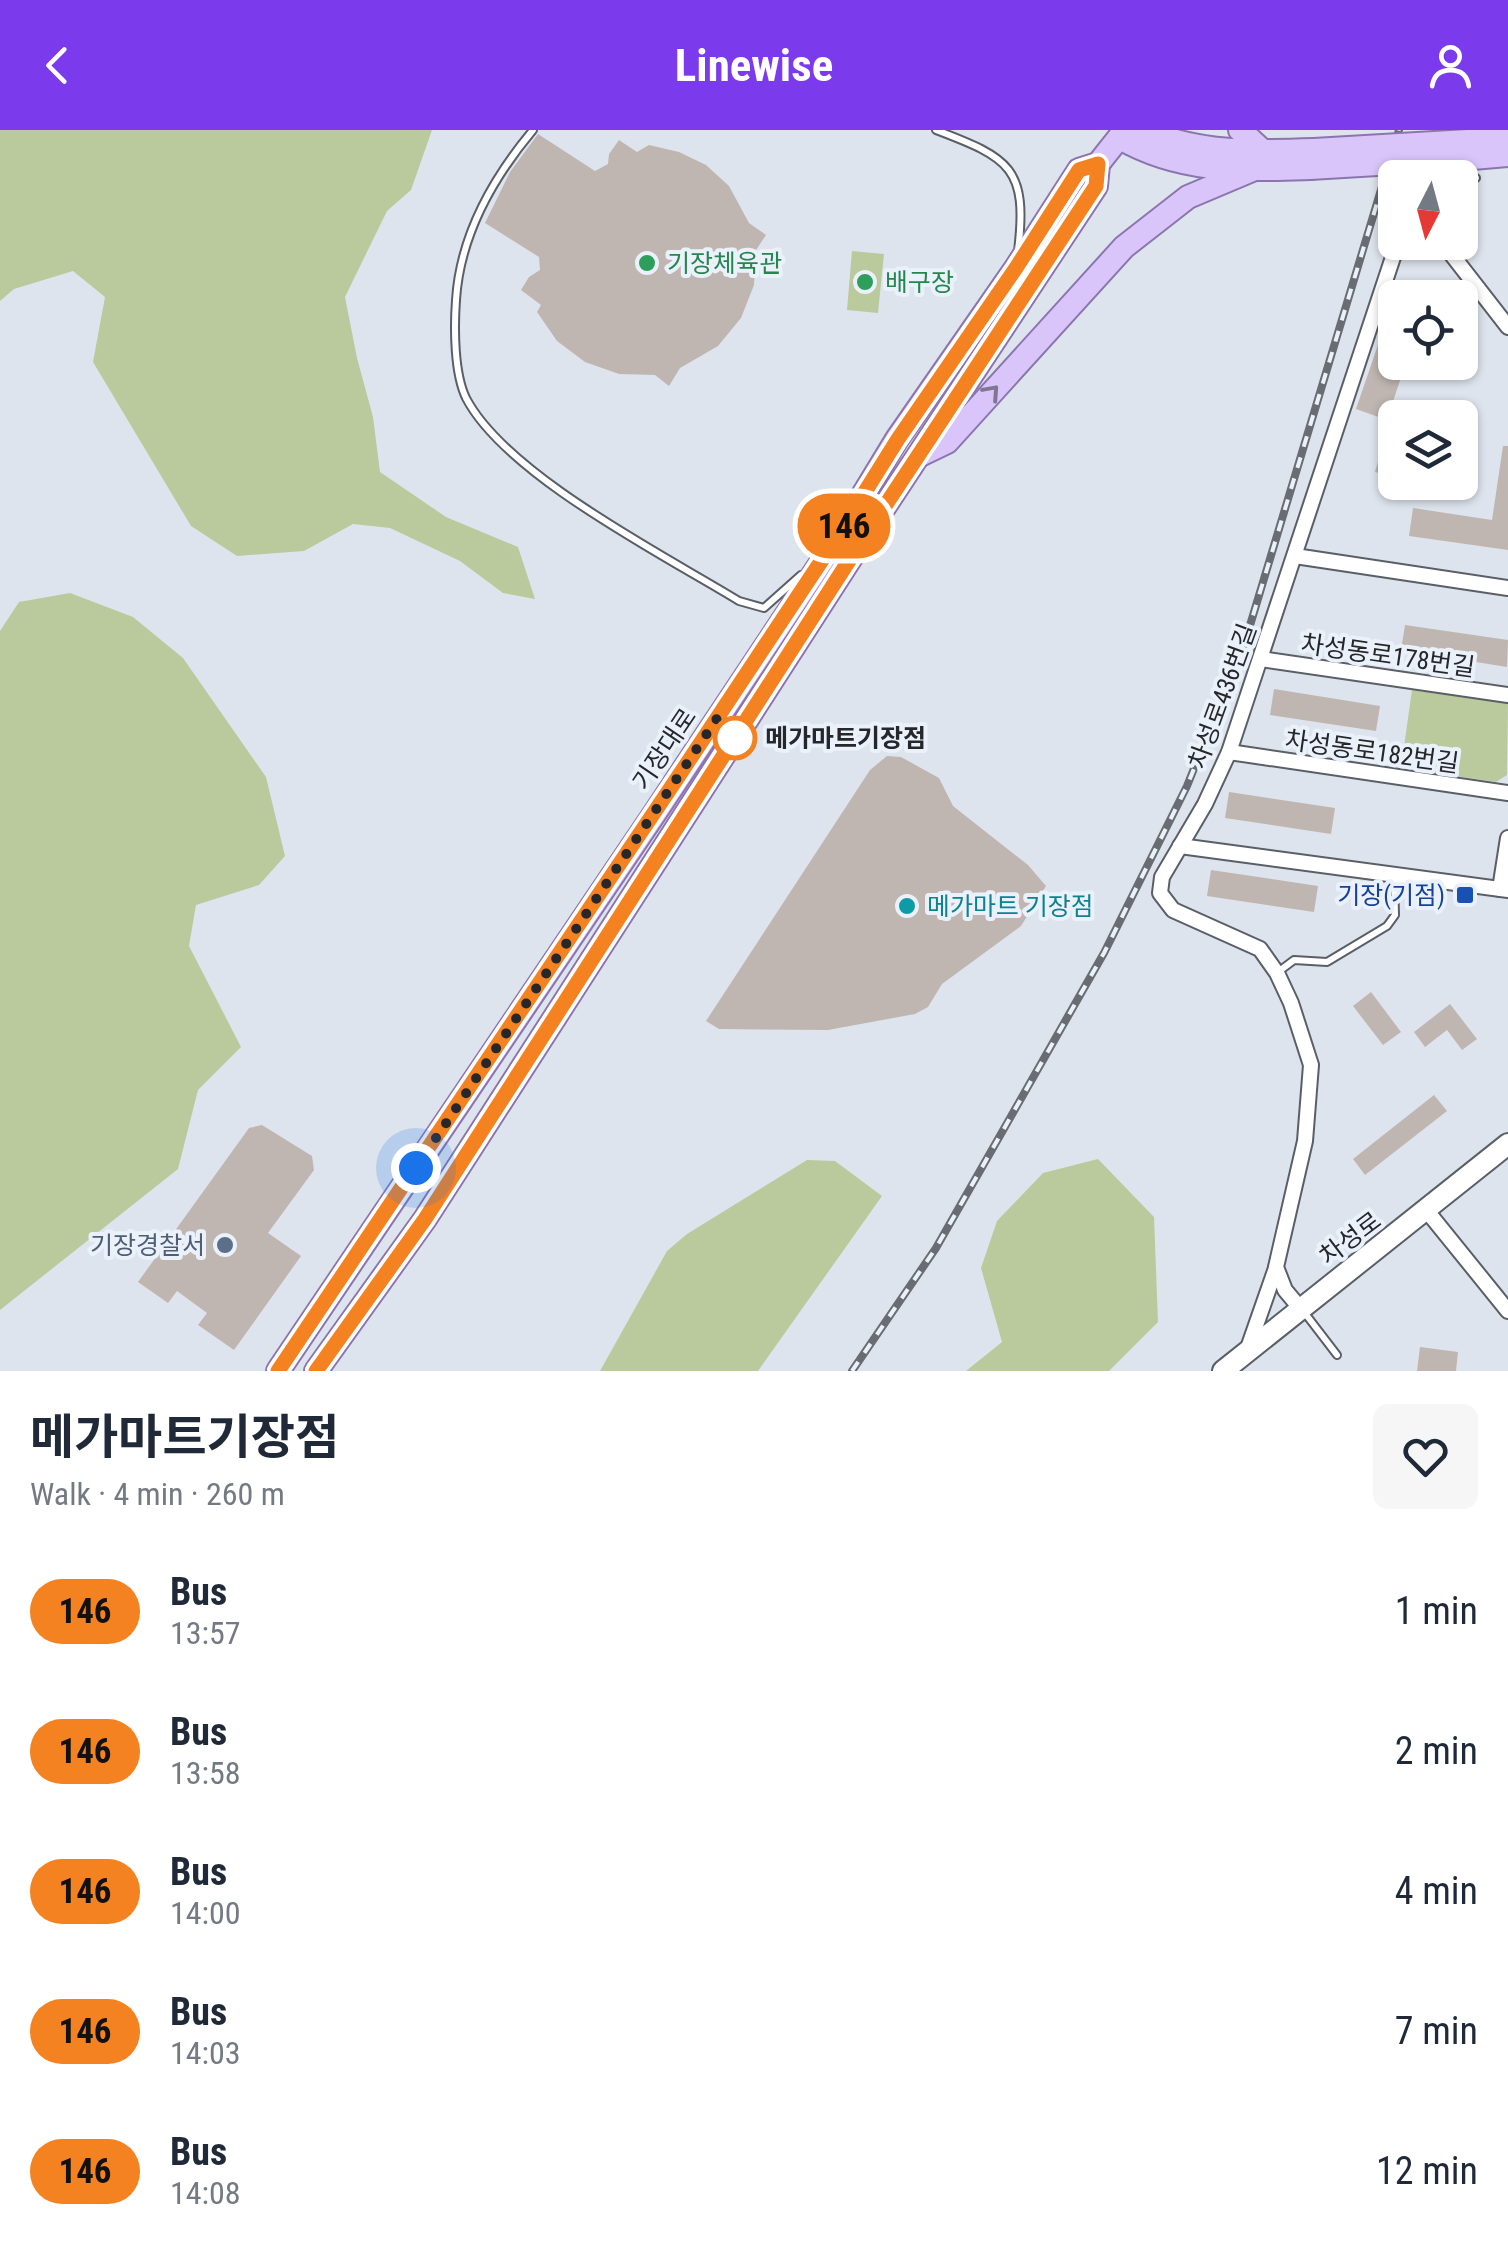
<!DOCTYPE html>
<html lang="en">
<head>
<meta charset="utf-8">
<style>
	:root { --surface:#fff; --page:#f6f6f7; --text:#1f2937; --muted:#747a83; --accent:#7c3aed }
	body { margin:0; font-family:"Roboto Condensed","Noto Sans KR",sans-serif; background:var(--page); color:var(--text); height:100vh; display:flex; flex-direction:column; font-size:38px; white-space:nowrap }
	* { box-sizing:border-box; margin:0 }
	p { font-size:32px; color:var(--muted) }
	.icon { flex:none; width:55px; height:55px; fill:none; stroke:currentColor; stroke-width:2; stroke-linecap:round; stroke-linejoin:round }
	.map { position:relative; height:1241px; overflow:hidden }
	.details { display:flex; flex-direction:column; background:var(--surface); flex:1 }
	.details>* { flex:none }
	.badge { padding:0 20px; border-radius:32px; font-size:35px; line-height:65px }
	.needle { width:65px; rotate:186deg }
	.controls { position:absolute; left:1378px; top:30px; display:grid; gap:20px }
	.controls a { display:grid; place-items:center; width:100px; height:100px; border-radius:15px; background:var(--surface); box-shadow:0 2px 8px #0004; font-size:50px }
	.you { position:absolute; width:50px; height:50px; margin:-25px; border:8px solid #fff; border-radius:50%; background:#1a73e8; box-shadow:0 0 0 15px #1a73e833 }
	.map>.badge { position:absolute; translate:-50% -50%; box-shadow:0 0 0 5px #fff }
	.round { display:grid; place-items:center; flex:none; width:105px; height:105px; border-radius:15px; background:var(--page) }
	.summary { display:flex; align-items:center; justify-content:space-between; height:170px; padding:0 30px }
	h1 { font-size:48px; font-weight:700; line-height:75px }
	ul { padding:0; list-style:none }
	li { display:flex; align-items:center; gap:30px; height:140px; padding:0 30px }
	li div { flex:1 }
	li b { display:block; font-size:38px }
	li em { font-style:normal }
	li .badge { min-width:110px; font-weight:700; text-align:center }
	header { display:flex; justify-content:space-between; align-items:center; height:130px; padding:0 30px; background:var(--accent); color:#fff; font-size:45px; font-weight:700 }
	.map>svg:first-child { display:block }
	.green { fill:#baca9d }
	.building { fill:#c0b6b1 }
	.lines { fill:none; stroke-linecap:round; stroke-linejoin:round }
	.service-casing { stroke:#5a5f67; stroke-width:10 }
	.minor-casing { stroke:#5a5f67; stroke-width:18 }
	.secondary-casing { stroke:#5a5f67; stroke-width:24 }
	.primary-casing { stroke:#8a75af; stroke-width:26 }
	.service { stroke:#fff; stroke-width:6 }
	.minor { stroke:#fff; stroke-width:14 }
	.secondary { stroke:#fff; stroke-width:20 }
	.primary { stroke:#dac5fa; stroke-width:22 }
	.rail-casing { stroke:#696c72; stroke-width:8 }
	.rail { stroke:#ebf1fa; stroke-width:4; stroke-dasharray:11; stroke-linecap:butt }
	.primary-bridge-casing { stroke:#8a75af; stroke-width:26; stroke-linecap:butt }
	.primary-bridge { stroke:#dac5fa; stroke-width:22 }
	.oneway { stroke:#807692 }
	.line-casing { stroke:#fff; stroke-width:22 }
	.line { stroke:#f58220; stroke-width:15 }
	.walk { stroke:#25272b; stroke-width:10; stroke-dasharray:0 18 }
	.leisure-dot { fill:#2e9e5b; stroke:#ebf1fa; stroke-width:4 }
	.stop-dot { fill:#fff; stroke:#f58220; stroke-width:5 }
	.transit-dot { fill:#1a4fb4; stroke:#ebf1fa; stroke-width:4 }
	.culture-dot { fill:#0f9aa8; stroke:#ebf1fa; stroke-width:4 }
	.service-dot { fill:#5c6f8a; stroke:#ebf1fa; stroke-width:4 }
	.labels { text-anchor:middle; stroke-width:8; stroke-linejoin:round; paint-order:stroke }
	.leisure-label { font-size:25px; fill:#27864d; stroke:#ebf1fa; text-anchor:start }
	.street-label { font-size:25px; fill:#25272b; stroke:#ebf1fa }
	.stop-label { font-size:25px; font-weight:bold; fill:#25272b; stroke:#ebf1fa; text-anchor:start }
	.transit-label { font-size:25px; fill:#164399; stroke:#ebf1fa; text-anchor:end }
	.culture-label { font-size:25px; fill:#0d838f; stroke:#ebf1fa; text-anchor:start }
	.service-label { font-size:25px; fill:#4e5e75; stroke:#ebf1fa; text-anchor:end }
</style>
</head>
<body>
<header><svg class="icon" aria-label="back" viewBox="0 0 24 24"><path d="M15 5l-7 7 7 7"/></svg>Linewise<svg class="icon" aria-label="person" viewBox="0 0 24 24"><circle cx="12" cy="8" r="4"/><path d="M4 21q1-7 8-7t8 7"/></svg></header>
<div class="map">
<svg width="1508" height="1241" viewBox="0 0 1508 1241">
	<rect width="100%" height="100%" fill="#dee4ed"/>
	<g class="green">
		<path d="M0,0h432l-21,60 -24,21 -42,86 12,61 16,59 7,55 66,45 72,30 17,52 -32,-6 -43,-32 -70,-33 -37,-4 -49,27 -67,5 -46,-30 -98,-164 12,-65 -32,-26 -59,18 -14,12z"/>
		<path d="M852,121l32,3 -6,59 -31,-3z"/>
		<path d="M70,463l63,24 50,41 83,119 19,79 -26,29 -63,20 -7,41 52,101 -43,43 -20,79 -178,141v-679l19,-29z"/>
		<path d="M1412,560l96,13 -1,72 -11,7 -95,-14z"/>
		<path d="M1098,1029l56,58 4,105 -49,49h-143l36,-29 -21,-74 16,-47 46,-48z"/>
		<path d="M807,1030l28,1 47,35 -124,175h-158l67,-120 20,-17z"/>
	</g>
	<g class="building">
		<path d="M538,4l57,37 13,-7 1,-10 10,-14 18,12 12,-7 30,7 27,13 23,21 20,37 17,12 -10,15 -2,35 -13,33 -23,28 -38,22 -11,18 -14,-11 -36,-1 -34,-12 -28,-21 -20,-29 4,-7 -20,-15 8,-13 11,-7 -1,-13 -54,-34 25,-51z"/>
		<path d="M1394,168l1,64h11l-19,58 -31,-11z"/>
		<path d="M1426,273l46,13 -6,23 -6,-2v-19h-38z"/>
		<path d="M1392,283l12,3 -9,2v60l-20,-6z"/>
		<path d="M1503,316h5v104l-99,-14 4,-28 79,12z"/>
		<path d="M1405,495l103,15 -1,27 -106,-17z"/>
		<path d="M1274,559l106,17 -4,25 -106,-16z"/>
		<path d="M887,626l14,1 38,21 14,28 75,59 18,21 -25,40 -79,58 -14,23 -13,7 -87,16 -109,-1 -13,-8 164,-251z"/>
		<path d="M1229,662l106,16 -4,26 -106,-16z"/>
		<path d="M1211,740l107,16 -4,26 -107,-16z"/>
		<path d="M1371,862l30,40 -18,13 -30,-39z"/>
		<path d="M1450,874l27,35 -15,11 -15,-20 -22,17 -11,-15z"/>
		<path d="M1434,965l13,16 -82,64 -12,-16z"/>
		<path d="M262,995l50,31 2,14 -46,63 33,23 -67,94 -36,-25 9,-12 -30,-22 -9,12 -30,-21 111,-154z"/>
		<path d="M1420,1217l38,5 -2,19h-39z"/>
	</g>
	<g class="lines">
		<g class="service-casing">
			<g id="service">
				<path d="M533,0c-41,49 -73,106 -77,170 -2,28 -2,73 10,98 40,77 198,157 273,203l25,7 37,-33"/>
				<path d="M936,0c74,28 92,38 82,121"/>
				<path d="M1460,49l16,-1"/>
				<path d="M1278,842l16,-12 33,2 60,-36 8,-11 -1,-41"/>
				<path d="M1304,1182l33,43"/>
			</g>
		</g>
		<g class="minor-casing">
			<g id="minor">
				<path d="M1442,112l66,85"/>
				<path d="M1295,426l213,32"/>
				<path d="M1261,529l247,36"/>
				<path d="M1229,622l279,41"/>
				<path d="M1180,716l328,44"/>
				<path d="M1500,759l8,-51"/>
				<path d="M1427,1081l81,100"/>
				<path d="M1300,1178l-15,-18 -9,-23 29,-126 6,-76 -20,-62 -14,-30 -17,-24 -87,-39 -13,-17 2,-16 43,-73 24,-52 169,-510"/>
				<path d="M1247,1221l29,-83"/>
			</g>
		</g>
		<g class="secondary-casing">
			<path id="secondary" d="M1223,1241l285,-227"/>
		</g>
		<g class="primary-casing">
			<g id="primary">
				<path d="M1144,0c55,24 112,22 170,20"/>
				<path d="M1240,0l24,22"/>
				<path d="M1120,8c61,35 121,32 190,30"/>
				<path d="M1468,11l40,-3"/>
				<path d="M1461,29l47,-4"/>
				<path d="M920,325l27,-13 177,-195 64,-50 64,-27"/>
				<path d="M278,1241l377,-558 174,-262 68,-112 119,-171 63,-98 19,-6 27,-34"/>
				<path d="M316,1241l109,-152 427,-663 244,-370 2,-22"/>
			</g>
		</g>
		<use href="#service" class="service"/>
		<use href="#minor" class="minor"/>
		<use href="#secondary" class="secondary"/>
		<use href="#primary" class="primary"/>
		<g class="rail-casing">
			<path id="rail" d="M852,1241l84,-123 168,-295 83,-167 58,-144 154,-512"/>
		</g>
		<use href="#rail" class="rail"/>
		<g class="primary-bridge-casing">
			<g id="primary-bridge">
				<path d="M1314,20l154,-9"/>
				<path d="M1310,38l151,-9"/>
			</g>
		</g>
		<use href="#primary-bridge" class="primary-bridge"/>
	</g>
	<defs><path id="oneway-chevron" d="M-2-3.5L2.5 0L-2 3.5" fill="none" stroke-width="1.6" stroke-linecap="round" stroke-linejoin="round" transform="scale(2.5)"/></defs>
	<use class="oneway" href="#oneway-chevron" transform="translate(992 262) rotate(-48)"/>
	<g class="lines">
		<g class="line-casing">
			<path id="line" d="M278,1241l398,-591 152,-229 70,-112 118,-171 63,-98 19,-6 -2,22 -244,370 -427,663 -109,152"/>
		</g>
		<use href="#line" class="line"/>
		<path class="walk" d="M416,1038l304,-454 15,24"/>
	</g>
	<g class="leisure-dot">
		<circle cx="647" cy="133" r="10"/>
		<circle cx="865" cy="152" r="10"/>
	</g>
	<circle class="stop-dot" cx="735" cy="608" r="20"/>
	<rect class="transit-dot" x="1455" y="755" width="20" height="20" rx="5"/>
	<circle class="culture-dot" cx="907" cy="776" r="10"/>
	<circle class="service-dot" cx="225" cy="1115" r="10"/>
	<g class="labels">
		<g class="leisure-label">
			<text x="667" y="142">기장체육관</text>
			<text x="885" y="161">배구장</text>
		</g>
		<g class="street-label">
			<text transform="translate(1388 525) rotate(8)" y="9">차성동로178번길</text>
			<text transform="translate(1222 566) rotate(-70)" y="9">차성로436번길</text>
			<text transform="translate(664 619) rotate(-56)" y="9">기장대로</text>
			<text transform="translate(1372 621) rotate(8)" y="9">차성동로182번길</text>
			<text transform="translate(1350 1108) rotate(-37)" y="9">차성로</text>
		</g>
		<g class="stop-label">
			<text x="765" y="617">메가마트기장점</text>
		</g>
		<g class="transit-label">
			<text x="1445" y="774">기장(기점)</text>
		</g>
		<g class="culture-label">
			<text x="927" y="785">메가마트 기장점</text>
		</g>
		<g class="service-label">
			<text x="205" y="1124">기장경찰서</text>
		</g>
	</g>
</svg>
<div class="controls">
<a><svg class="needle" viewBox="-14 -14 28 28"><path d="M0-13l5 13h-10z" fill="#e53935"/><path d="M0 13l5-13h-10z" fill="#747a83"/></svg></a>
<a><svg class="icon" aria-label="locate" viewBox="0 0 24 24"><circle cx="12" cy="12" r="6"/><path d="M12 2v4M12 18v4M2 12h4M18 12h4"/></svg></a>
<a><svg class="icon" aria-label="layers" viewBox="0 0 24 24"><path d="M12 4l9 5-9 5-9-5zM3 14l9 5 9-5"/></svg></a>
</div>
<div class="you" style="left:416px;top:1038px"></div>
<b class="badge" style="left:844px;top:396px;background:#f58220;color:#111">146</b>
</div>
<section class="details">
<div class="summary"><div><h1>메가마트기장점</h1><p>Walk · 4 min · 260 m</p></div><a class="round"><svg class="icon" aria-label="heart" viewBox="0 0 24 24"><path d="M12 20l-8-8c-3-5 5-10 8-4 3-6 11-1 8 4z"/></svg></a></div>
<ul>
<li><span class="badge" style="background:#f58220;color:#111">146</span><div><b>Bus</b><p>13:57</p></div><em>1 min</em></li>
<li><span class="badge" style="background:#f58220;color:#111">146</span><div><b>Bus</b><p>13:58</p></div><em>2 min</em></li>
<li><span class="badge" style="background:#f58220;color:#111">146</span><div><b>Bus</b><p>14:00</p></div><em>4 min</em></li>
<li><span class="badge" style="background:#f58220;color:#111">146</span><div><b>Bus</b><p>14:03</p></div><em>7 min</em></li>
<li><span class="badge" style="background:#f58220;color:#111">146</span><div><b>Bus</b><p>14:08</p></div><em>12 min</em></li>
</ul>
</section>
</body>
</html>
